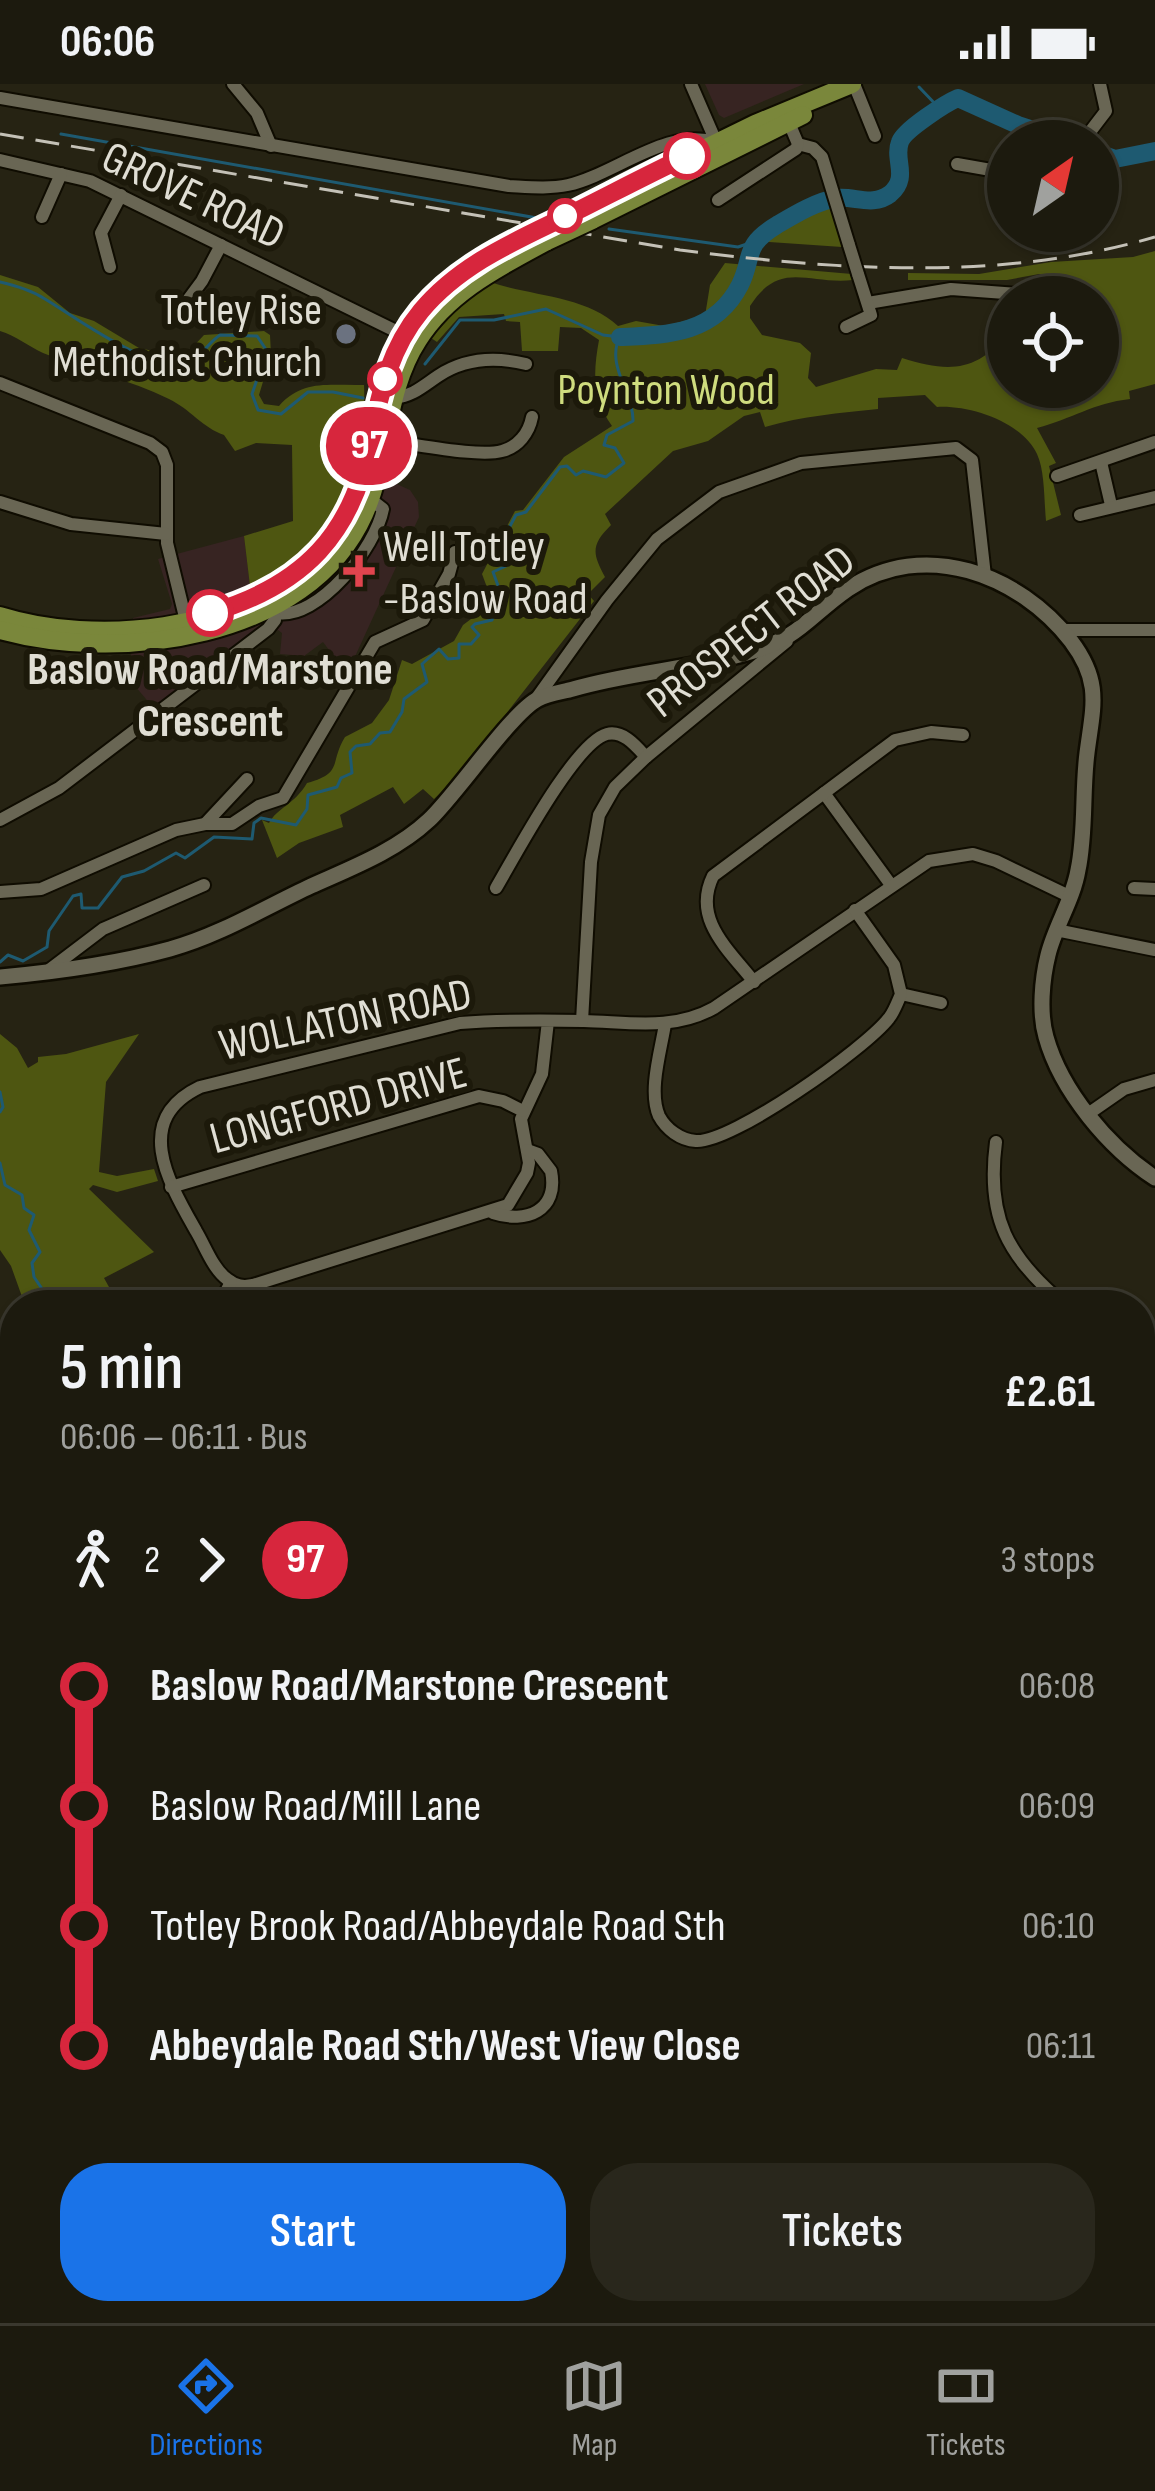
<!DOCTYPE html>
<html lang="en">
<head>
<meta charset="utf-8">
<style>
	:root { --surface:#1c1a0e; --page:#29271c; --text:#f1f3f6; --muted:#a0a19e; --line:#3a382e; --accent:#1a73e8 }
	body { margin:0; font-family:"Sofia Sans Condensed",sans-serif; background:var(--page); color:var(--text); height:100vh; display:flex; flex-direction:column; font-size:45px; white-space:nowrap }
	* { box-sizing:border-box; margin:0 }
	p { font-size:39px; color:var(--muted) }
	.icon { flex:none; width:66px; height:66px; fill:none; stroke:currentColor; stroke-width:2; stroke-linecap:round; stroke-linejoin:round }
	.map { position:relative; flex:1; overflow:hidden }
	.details { position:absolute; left:0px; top:1206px; width:1155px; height:1035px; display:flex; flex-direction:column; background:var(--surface); border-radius:48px 48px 0 0; box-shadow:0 3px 9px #0004,0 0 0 3px var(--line) }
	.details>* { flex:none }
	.badge { padding:0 24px; border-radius:39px; font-size:42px; line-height:78px }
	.needle { width:78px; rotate:34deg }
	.buttons { position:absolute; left:987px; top:36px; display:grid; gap:24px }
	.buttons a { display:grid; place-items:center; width:132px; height:132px; border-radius:50%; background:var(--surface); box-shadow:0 3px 9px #0004,0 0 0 3px var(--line); font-size:60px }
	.map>.badge { position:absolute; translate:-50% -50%; box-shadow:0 0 0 6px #fff }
	.legs { display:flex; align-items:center; gap:18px; height:132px; padding:0 60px; font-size:39px }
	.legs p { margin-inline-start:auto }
	.summary { display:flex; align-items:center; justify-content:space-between; height:204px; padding:0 60px }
	h1 { font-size:66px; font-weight:600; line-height:90px }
	.primary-button { display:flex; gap:24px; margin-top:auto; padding:24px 60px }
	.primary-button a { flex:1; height:138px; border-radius:48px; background:var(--accent); color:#fff; font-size:48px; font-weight:600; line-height:138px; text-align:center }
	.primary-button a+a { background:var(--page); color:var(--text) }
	ul { padding:0 60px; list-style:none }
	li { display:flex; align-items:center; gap:42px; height:120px; font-size:45px }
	li i { display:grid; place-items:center; width:18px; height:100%; margin:0 15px; background:currentColor }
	li i::after { content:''; width:30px; height:30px; margin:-15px; border:9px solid; border-radius:50%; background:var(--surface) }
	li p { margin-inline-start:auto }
	li:first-child i { background:linear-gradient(#0000 50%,currentColor 0) }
	li:last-child i { background:linear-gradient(currentColor 50%,#0000 0) }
	.status { display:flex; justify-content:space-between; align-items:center; height:84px; padding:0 60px; background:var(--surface); direction:ltr }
	.status svg { height:33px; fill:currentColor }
	.menu { display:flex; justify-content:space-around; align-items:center; height:168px; border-top:3px solid var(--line); background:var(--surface); font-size:33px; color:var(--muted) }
	.menu a { display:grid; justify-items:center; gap:6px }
	.menu .selected { color:var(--accent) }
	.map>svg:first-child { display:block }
	.commercial { fill:#372422 }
	.forest { fill:#4e5611 }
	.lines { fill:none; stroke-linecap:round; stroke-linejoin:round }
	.stream { stroke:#1e5a71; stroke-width:3 }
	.river { stroke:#1e5a71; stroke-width:18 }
	.minor-casing { stroke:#0f0c01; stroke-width:16 }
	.tertiary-casing { stroke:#0f0c01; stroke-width:20 }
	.secondary-casing { stroke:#0f0c01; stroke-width:21 }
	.primary-casing { stroke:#0f0c01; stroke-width:22 }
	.minor { stroke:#696654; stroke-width:12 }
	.tertiary { stroke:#696654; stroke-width:15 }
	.secondary { stroke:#696654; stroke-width:16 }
	.primary { stroke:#7a873b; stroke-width:18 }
	.rail { stroke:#c4c1b7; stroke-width:3; stroke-dasharray:24 12; stroke-linecap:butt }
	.minor-bridge-casing { stroke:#0f0c01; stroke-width:16; stroke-linecap:butt }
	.primary-bridge-casing { stroke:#0f0c01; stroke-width:22; stroke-linecap:butt }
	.minor-bridge { stroke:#696654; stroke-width:12 }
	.primary-bridge { stroke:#7a873b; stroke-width:18 }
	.line-1-casing { stroke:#fff; stroke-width:27 }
	.line-1 { stroke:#d7263d; stroke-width:18 }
	.stop-1-dot { fill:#fff; stroke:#d7263d; stroke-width:6 }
	.worship-dot { fill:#6b7280; stroke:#1c190a; stroke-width:4.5 }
	.health-dot { fill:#e0444e; stroke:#1c190a; stroke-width:4.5 }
	.labels { text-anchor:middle; stroke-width:12; stroke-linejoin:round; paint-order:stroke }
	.street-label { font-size:45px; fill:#e0ded4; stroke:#1c190a }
	.poi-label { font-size:45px; fill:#e0ded4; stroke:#1c190a; text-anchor:end }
	.park-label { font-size:45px; fill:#cfdc7e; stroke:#1c190a }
	.stop-label { font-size:45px; font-weight:bold; fill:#e0ded4; stroke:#1c190a }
</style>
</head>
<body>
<div class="status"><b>06:06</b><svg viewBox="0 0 49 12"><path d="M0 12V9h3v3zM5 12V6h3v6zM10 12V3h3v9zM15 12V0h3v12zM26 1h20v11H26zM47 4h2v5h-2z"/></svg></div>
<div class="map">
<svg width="1155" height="2239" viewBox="0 0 1155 2239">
	<rect width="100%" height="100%" fill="#262313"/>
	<g class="commercial">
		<path d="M705,0h99l-80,34 -5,-3z"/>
		<path d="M381,393l29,13 8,12 1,15 -72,157 -24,-32 -19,14 -24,-2 2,-21 -4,-3 -116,88 -27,-32 -4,-33 2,-35 37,-9 2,-5 -14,-45 86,-23 6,49 18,-7 13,29z"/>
	</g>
	<g class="forest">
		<path d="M828,116l14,47 -86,-6 19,-15z"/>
		<path d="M1155,167v133l-26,7 1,8c-37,4 -58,20 -93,29l19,35 -7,3 12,49 -15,6c-2,-20 -1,-50 -9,-67 -15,-32 -67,-49 -100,-47l-12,-12 -47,3v11c-39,4 -75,7 -113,18l-5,-15 -16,4 -36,25 -35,10 -68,63 6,11c-20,20 -19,28 -6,52l-17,17 6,7 -138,177 -22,21 -11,-10 -19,15 -11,-17 -53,28 3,12 -44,16 -22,15 -15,-38 7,3c8,-15 25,-18 38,-40 37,-10 22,-20 38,-46l27,-14 17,-23 13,-40 10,4 42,-23 9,-16 20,-15 5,-20 -6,-16 33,-63 8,-1 41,-53 48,-31c-20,-28 -19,-53 -13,-86l-18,-12 -21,-1 -2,24h-36l-2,-29 -14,-1 -2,-7 -45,3 -22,25 -6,-4 33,-36 26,-20c41,14 97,14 128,44l18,-5 28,5 41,-10 5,-31 15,-22 127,11 1,6c-45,5 -73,-21 -103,26v12l12,17 38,8 11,10 -3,25 8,9 60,-18 21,1 5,-12c47,15 75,14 106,-25v54h90v-90h-23l-4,-17 -32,-6 -32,6h-99v-7l71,1 72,-12 82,-5z"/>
		<path d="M0,191l38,12 32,26 24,8 45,27 28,6 22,-3 15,-16 60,-4 6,4 1,20 -12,40 5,9 15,2c24,-27 50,-20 85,-21 3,62 -20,141 -71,180 -13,9 -29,14 -43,21l-6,-50 49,-15 -1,-76 -36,-2 -21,8 -11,-16c-21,-7 -34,-26 -55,-36 -40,-20 -85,-29 -126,-46 -15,-7 -27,-17 -43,-22z"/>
		<path d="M0,950l17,14 11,20 10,-6v-5l28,-3 73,-20 -33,48 -7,90 18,4 37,-7 4,12 -41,11 -24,-7 -4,4 65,63 -50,26 15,27h-94l-14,-39 -11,-16z"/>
		<path d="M0,1966l15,11v47l-10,7 8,46 -13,29z"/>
	</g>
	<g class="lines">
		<g class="stream">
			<path d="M919,3l21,22"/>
			<path d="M61,50l476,84"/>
			<path d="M609,145l129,18 18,-6"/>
			<path d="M0,198c16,4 31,8 45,17 32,19 109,78 146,61 12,-5 18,-18 29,-25l37,1 10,15 -15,43 6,16 23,4 27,-22h25l30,6"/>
			<path d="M0,878l8,-7 15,6 24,-14 2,-16 24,-35 8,-2 1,14h16l24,-31 22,-6 32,-18 9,5 29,-21 38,2 2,-16 7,-5 35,7 11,-16 1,-14 29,-8 4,-9 11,-5 -2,-21 6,-6 14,-2 10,-11 10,-1 12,-20 2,-13 23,-17 -5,-18 17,-15 9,10 11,-1v-14h12l8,-9 -7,-8 3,-3 17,-4 8,-29 -7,-19 13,-6 10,-14 -7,-24 7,-13 10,-3 34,-45 7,-1 9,9 7,-4 23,6 18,-14 -9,-15 -11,-3 3,-10 26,-14c1,-26 -28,-57 -13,-84l-17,-2 -57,-26 -52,11h-34l-35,44"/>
			<path d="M0,1008l3,15 -3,5"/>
			<path d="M0,1079l5,22 17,10 2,13 10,7 -5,15 11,22 -8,11 2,14 19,28"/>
		</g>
		<g class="river">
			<path d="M1098,69l17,6 40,-8"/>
			<path d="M620,253c48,-2 95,-3 120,-52 14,-28 2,-39 37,-60 17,-10 40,-24 60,-27 18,-2 36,9 53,-4 20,-17 3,-34 10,-52 4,-12 46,-39 58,-44l60,27 49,16"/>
		</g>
		<g class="minor-casing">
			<g id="minor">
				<path d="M233,0l24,29 14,33"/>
				<path d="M691,0l26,60"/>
				<path d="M854,0l21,52"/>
				<path d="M0,14l509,88c20,1 40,3 59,-1 46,-10 99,-58 147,-43"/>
				<path d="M1083,57l23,-30 -6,-27"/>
				<path d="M798,60l15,4 9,9 27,88"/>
				<path d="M0,76l90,21 320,157"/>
				<path d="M957,80l51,9"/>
				<path d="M718,116l78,-51 2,-5 -11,-26"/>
				<path d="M42,133l19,-43"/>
				<path d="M110,183l-9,-34 20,-38"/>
				<path d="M868,219l83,-14 68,5 32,-3"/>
				<path d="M179,228l23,-31 19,-36"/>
				<path d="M846,243l25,-12 -13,-41"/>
				<path d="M0,299l150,60 12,9 5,13v78l19,78"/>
				<path d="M394,314c19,-2 29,-12 44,-22 27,-18 59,-19 88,-12"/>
				<path d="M378,356c29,2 99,18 124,11 16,-4 27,-18 30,-34"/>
				<path d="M1101,378l10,43"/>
				<path d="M1057,392l98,-34"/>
				<path d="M0,418l71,22 95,10"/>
				<path d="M1080,431l75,-18"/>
				<path d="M276,529c42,8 100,-66 107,-104l-18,-14"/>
				<path d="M1062,546h93"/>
				<path d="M536,615l71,-99 50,-61 62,-47 82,-29 155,-15 16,12 13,116"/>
				<path d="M824,709l67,92"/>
				<path d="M0,736l59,-32 209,-159 7,-9 -3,-17"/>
				<path d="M205,740l42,-45"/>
				<path d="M496,804c19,-32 79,-146 111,-154 16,-4 29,12 39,23"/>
				<path d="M1134,804l21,1"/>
				<path d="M0,808l41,-3 135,-59 29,-6h27l27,-18 24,-8 92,-156 48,-22 26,-46 6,-22"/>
				<path d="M1056,846l99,20"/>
				<path d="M45,889l58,-44 101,-44"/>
				<path d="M754,898c-26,-33 -62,-63 -41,-106l182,-136 36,-8 32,3"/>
				<path d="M901,910l40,9"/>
				<path d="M548,937l-6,53 -21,45 8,44 -2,10 -19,32 -255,80c-10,2 -17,1 -26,-6 -14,-10 -22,-33 -31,-48 -27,-48 -65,-111 4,-144l260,-64c41,-3 83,-3 124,-2 45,1 89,10 130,-13l215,-147 44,-7 23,7 75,36"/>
				<path d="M582,937l9,-159 8,-47 16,-28 31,-30 141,-116"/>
				<path d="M665,940c-4,26 -17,67 -6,92 7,13 21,24 37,25 36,2 169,-92 193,-123 5,-6 9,-17 12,-24l-7,-29 -39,-55"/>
				<path d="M1088,1030l36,-25 31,-9"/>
				<path d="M996,1058c-10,75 11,115 69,163"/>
				<path d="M171,1103l308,-91 24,5 20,10"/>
				<path d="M493,1129c33,11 66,-2 58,-42l-13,-17 -11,-4"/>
				<path d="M219,1221l12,-23"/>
				<path d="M1140,1280l15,11"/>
				<path d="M639,2239l5,-13"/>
			</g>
		</g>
		<g class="tertiary-casing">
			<g id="tertiary">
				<path d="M0,893c56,-5 115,-13 170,-28 50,-14 94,-41 141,-63 40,-18 85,-35 118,-66 27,-25 83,-108 109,-121 10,-5 24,-7 35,-10 58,-17 120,-20 177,-37 50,-14 59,-36 98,-63 76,-51 171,-15 223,52 31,41 22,65 16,112 -5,39 -1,79 -9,117 -5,30 -23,56 -30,85 -6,24 -9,58 -2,82 15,54 63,111 109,141"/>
				<path d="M0,1443l15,26"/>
				<path d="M570,2226l6,13"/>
			</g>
		</g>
		<g class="secondary-casing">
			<path id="secondary" d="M1129,2239l26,-16"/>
		</g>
		<g class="primary-casing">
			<g id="primary">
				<path d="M571,130l184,-90 97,-40"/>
				<path d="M592,136l211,-105"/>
				<path d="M0,532c96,30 238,16 313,-56 20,-19 33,-46 43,-71 22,-54 21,-114 55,-164 30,-45 77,-71 124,-94"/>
				<path d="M0,546c118,33 308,10 364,-116 25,-56 20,-122 54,-174 30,-48 81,-73 129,-99"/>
			</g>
		</g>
		<use href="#minor" class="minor"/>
		<use href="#tertiary" class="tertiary"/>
		<use href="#secondary" class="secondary"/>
		<use href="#primary" class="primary"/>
		<path class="rail" d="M0,50l680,116c157,20 321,32 475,-13"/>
		<g class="minor-bridge-casing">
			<path id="minor-bridge" d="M849,161l9,29"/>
		</g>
		<g class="primary-bridge-casing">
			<g id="primary-bridge">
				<path d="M535,147l36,-17"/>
				<path d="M547,157l45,-21"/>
			</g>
		</g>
		<use href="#minor-bridge" class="minor-bridge"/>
		<use href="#primary-bridge" class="primary-bridge"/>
	</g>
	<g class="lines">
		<g class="line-1-casing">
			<path id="line-1" d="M210,529c93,-27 144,-79 161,-176 9,-45 20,-90 50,-126 40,-48 97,-71 152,-98 38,-19 76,-39 114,-57"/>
		</g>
		<use href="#line-1" class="line-1"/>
	</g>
	<g class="stop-1-dot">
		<circle cx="687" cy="72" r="21"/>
		<circle cx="565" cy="132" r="15"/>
		<circle cx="385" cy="295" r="15"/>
		<circle cx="210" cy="529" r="21"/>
	</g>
	<circle class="worship-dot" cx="346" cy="250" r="12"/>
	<path class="health-dot" d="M353 469h12v12h12v12h-12v12h-12v-12h-12v-12h12z"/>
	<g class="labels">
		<g class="street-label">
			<text transform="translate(194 110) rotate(25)" y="16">GROVE ROAD</text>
			<text transform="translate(750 546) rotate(-38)" y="16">PROSPECT ROAD</text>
			<text transform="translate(345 934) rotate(-12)" y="16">WOLLATON ROAD</text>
			<text transform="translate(338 1020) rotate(-15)" y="16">LONGFORD DRIVE</text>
		</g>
		<g class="poi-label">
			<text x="322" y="240">Totley Rise<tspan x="322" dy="52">Methodist Church</tspan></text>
			<text x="383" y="477" text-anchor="start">Well Totley<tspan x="383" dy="52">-Baslow Road</tspan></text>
		</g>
		<g class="park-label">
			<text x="666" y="320">Poynton Wood</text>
		</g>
		<g class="stop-label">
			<text x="210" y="600">Baslow Road/Marstone<tspan x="210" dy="52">Crescent</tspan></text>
		</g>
	</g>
</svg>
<div class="buttons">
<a><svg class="needle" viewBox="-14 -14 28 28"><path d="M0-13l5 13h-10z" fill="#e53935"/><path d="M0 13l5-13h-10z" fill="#a0a19e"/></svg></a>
<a><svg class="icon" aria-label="locate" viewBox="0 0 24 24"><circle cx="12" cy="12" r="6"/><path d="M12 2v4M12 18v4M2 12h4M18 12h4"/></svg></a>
</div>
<b class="badge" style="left:369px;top:362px;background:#d7263d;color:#fff">97</b>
<section class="details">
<div class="summary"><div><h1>5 min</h1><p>06:06 – 06:11 · Bus</p></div><b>£2.61</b></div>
<div class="legs"><svg class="icon" aria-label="walk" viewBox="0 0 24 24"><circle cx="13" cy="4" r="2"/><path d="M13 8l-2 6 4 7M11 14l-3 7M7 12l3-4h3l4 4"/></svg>2<svg class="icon" aria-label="forward" viewBox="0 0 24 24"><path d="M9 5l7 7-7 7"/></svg><b class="badge" style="background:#d7263d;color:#fff">97</b><p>3 stops</p></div>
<ul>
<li><i style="color:#d7263d"></i><b>Baslow Road/Marstone Crescent</b><p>06:08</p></li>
<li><i style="color:#d7263d"></i><span>Baslow Road/Mill Lane</span><p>06:09</p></li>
<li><i style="color:#d7263d"></i><span>Totley Brook Road/Abbeydale Road Sth</span><p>06:10</p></li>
<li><i style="color:#d7263d"></i><b>Abbeydale Road Sth/West View Close</b><p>06:11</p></li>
</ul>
<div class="primary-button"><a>Start</a><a>Tickets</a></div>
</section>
</div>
<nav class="menu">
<a class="selected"><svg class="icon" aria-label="directions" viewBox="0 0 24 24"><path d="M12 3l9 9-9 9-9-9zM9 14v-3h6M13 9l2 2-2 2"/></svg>Directions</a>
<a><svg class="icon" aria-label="map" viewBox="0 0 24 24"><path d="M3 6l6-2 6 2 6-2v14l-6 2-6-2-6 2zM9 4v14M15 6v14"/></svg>Map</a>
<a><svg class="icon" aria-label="tickets" viewBox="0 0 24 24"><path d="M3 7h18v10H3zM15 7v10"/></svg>Tickets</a>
</nav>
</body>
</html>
